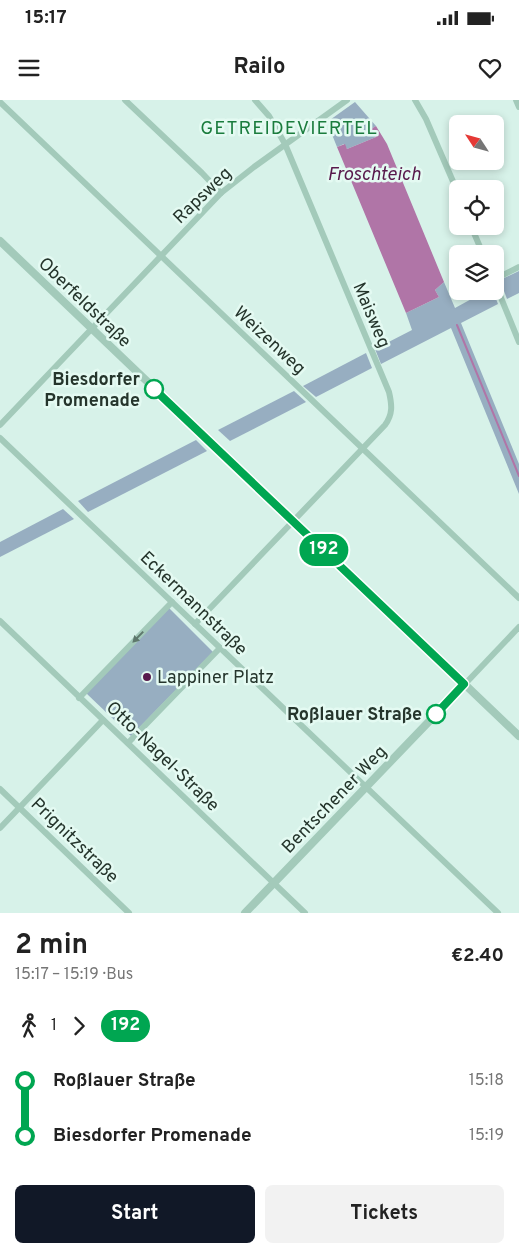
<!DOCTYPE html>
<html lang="en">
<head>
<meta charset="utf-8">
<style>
	:root { --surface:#fff; --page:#f2f2f2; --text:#222; --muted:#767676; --accent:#111827 }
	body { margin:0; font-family:Overpass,sans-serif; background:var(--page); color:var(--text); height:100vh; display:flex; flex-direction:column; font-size:19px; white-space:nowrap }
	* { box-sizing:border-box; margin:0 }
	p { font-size:16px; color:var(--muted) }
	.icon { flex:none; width:28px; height:28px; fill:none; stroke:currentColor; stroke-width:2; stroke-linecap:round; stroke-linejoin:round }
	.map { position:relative; height:813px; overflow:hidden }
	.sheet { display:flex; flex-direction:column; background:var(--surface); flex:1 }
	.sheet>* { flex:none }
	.badge { padding:0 10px; border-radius:16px; font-size:18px; line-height:32px }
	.needle { width:32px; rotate:306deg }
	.fabs { position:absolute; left:449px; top:15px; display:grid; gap:10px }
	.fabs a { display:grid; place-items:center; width:55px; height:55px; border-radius:8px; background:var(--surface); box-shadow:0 2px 8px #0003; font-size:25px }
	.map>.badge { position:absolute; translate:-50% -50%; box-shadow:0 0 0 2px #fff }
	.legs { display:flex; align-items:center; gap:8px; height:55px; padding:0 15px; font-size:16px }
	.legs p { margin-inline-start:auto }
	.head { display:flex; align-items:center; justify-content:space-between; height:85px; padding:0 15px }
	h1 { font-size:28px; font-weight:700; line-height:38px }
	.action { display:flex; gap:10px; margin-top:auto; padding:10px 15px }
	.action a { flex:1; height:58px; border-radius:8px; background:var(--accent); color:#fff; font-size:20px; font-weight:700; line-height:58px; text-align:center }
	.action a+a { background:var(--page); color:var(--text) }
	ul { padding:0 15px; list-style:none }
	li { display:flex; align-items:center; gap:18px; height:55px; font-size:19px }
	li i { display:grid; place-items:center; width:8px; height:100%; margin:0 6px; background:currentColor }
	li i::after { content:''; width:12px; height:12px; margin:-6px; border:4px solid; border-radius:50%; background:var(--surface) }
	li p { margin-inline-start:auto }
	li:first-child i { background:linear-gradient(#0000 50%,currentColor 0) }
	li:last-child i { background:linear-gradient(currentColor 50%,#0000 0) }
	.status { display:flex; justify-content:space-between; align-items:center; height:35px; padding:0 25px; background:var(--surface); direction:ltr }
	.status svg { height:14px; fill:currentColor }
	header { display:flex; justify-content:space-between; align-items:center; height:65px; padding:0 15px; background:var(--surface); font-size:22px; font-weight:700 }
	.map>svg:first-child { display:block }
	.green { fill:#97aec1 }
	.water { fill:#b075a7 }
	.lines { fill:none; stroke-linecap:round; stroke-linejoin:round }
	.stream { stroke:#b075a7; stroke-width:2 }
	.minor { stroke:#a3caba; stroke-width:6 }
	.tertiary { stroke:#a3caba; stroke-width:8 }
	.oneway { fill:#5e786c }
	.line-1-casing { stroke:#fff; stroke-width:11 }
	.line-1 { stroke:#00a651; stroke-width:8 }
	.stop-1-dot { fill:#fff; stroke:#00a651; stroke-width:2.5 }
	.poi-dot { fill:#58194c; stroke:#e4faf2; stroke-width:2 }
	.labels { text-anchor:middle; stroke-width:5; stroke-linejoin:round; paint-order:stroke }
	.street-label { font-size:18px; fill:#25352c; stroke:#e4faf2 }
	.stop-label { font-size:18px; font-weight:bold; fill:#25352c; stroke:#e4faf2; text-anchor:end }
	.poi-label { font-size:18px; fill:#25352c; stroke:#e4faf2; text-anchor:start }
	.neighbourhood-label { font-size:19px; letter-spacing:1px; fill:#1a7c3d; stroke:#e4faf2 }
	.water-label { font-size:19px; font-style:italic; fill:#58194c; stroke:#e4faf2 }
</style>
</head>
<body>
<div class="status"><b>15:17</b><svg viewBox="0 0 49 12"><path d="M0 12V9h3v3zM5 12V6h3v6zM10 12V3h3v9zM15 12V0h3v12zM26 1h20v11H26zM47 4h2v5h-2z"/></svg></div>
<header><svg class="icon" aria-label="menu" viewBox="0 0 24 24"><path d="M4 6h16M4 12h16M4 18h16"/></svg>Railo<svg class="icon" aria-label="heart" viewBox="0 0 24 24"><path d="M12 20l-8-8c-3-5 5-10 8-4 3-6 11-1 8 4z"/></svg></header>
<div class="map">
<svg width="519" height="813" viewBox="0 0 519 813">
	<rect width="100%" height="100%" fill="#d7f2e9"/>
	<g class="green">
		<path d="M355,2l21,24 -5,3 5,8 -29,12 -3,-5 -7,3 -10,-25z"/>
		<path d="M519,171v22l-12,6 -6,-16 1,-4z"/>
		<path d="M444,182l11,26 31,-17h7l5,13 -37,19 58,141v30l-68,-166 -70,36 -6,-15 37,-19 -6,-17 33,-16 -4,-7z"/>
		<path d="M366,253l6,15 -56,29 -13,-11z"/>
		<path d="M294,291l12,11 -76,39 -12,-11z"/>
		<path d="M196,340l11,11 -119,61 -10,-11z"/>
		<path d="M63,409l11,10 -74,38v-15z"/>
		<path d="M169,508l44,44 -82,84 -45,-43z"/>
	</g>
	<path class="water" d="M376,26l11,18 57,138 -9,8 4,7 -33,16 -69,-166 8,-3 2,5 29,-12 -5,-8z"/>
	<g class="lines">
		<path class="stream" d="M457,225l62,151"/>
		<g class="minor">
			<path d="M125,0l77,73 19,20"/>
			<path d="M415,0l11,19 32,74"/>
			<path d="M516,0l3,7"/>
			<path d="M0,2l519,496"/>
			<path d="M471,126l12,28"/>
			<path d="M495,179l24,-12"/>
			<path d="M495,183l24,59"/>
			<path d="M0,325l221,-232 33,-26 93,-67"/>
			<path d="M0,338l498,475"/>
			<path d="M0,521l305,292"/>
			<path d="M195,524l190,-199c8,-11 7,-20 4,-33l-104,-248 -16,-28 -14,-16"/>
			<path d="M465,584l54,-57"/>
			<path d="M79,598l93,-96"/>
			<path d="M128,643l92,-95"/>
			<path d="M0,689l129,124"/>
			<path d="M0,728l103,-108"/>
		</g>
		<g class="tertiary">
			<path d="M0,141l519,495"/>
			<path d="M245,813l220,-229"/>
		</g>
	</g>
	<defs><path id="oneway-solid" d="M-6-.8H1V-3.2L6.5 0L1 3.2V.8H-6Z" transform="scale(1.25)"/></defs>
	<use class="oneway" href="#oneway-solid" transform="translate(138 537) rotate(134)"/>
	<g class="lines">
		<g class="line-1-casing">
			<path id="line-1" d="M154,289l310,295 -28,30"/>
		</g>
		<use href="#line-1" class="line-1"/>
	</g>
	<g class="stop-1-dot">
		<circle cx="154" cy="289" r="9"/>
		<circle cx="436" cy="614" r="9"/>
	</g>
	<circle class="poi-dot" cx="147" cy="577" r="5"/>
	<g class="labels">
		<g class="street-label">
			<text transform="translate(202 95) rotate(-44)" y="6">Rapsweg</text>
			<text transform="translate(85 202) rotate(44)" y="6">Oberfeldstraße</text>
			<text transform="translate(372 215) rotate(67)" y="6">Maisweg</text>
			<text transform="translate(270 240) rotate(43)" y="6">Weizenweg</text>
			<text transform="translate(194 503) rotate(44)" y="6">Eckermannstraße</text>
			<text transform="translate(163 656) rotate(44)" y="6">Otto-Nagel-Straße</text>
			<text transform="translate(334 699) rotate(-46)" y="6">Bentschener Weg</text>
			<text transform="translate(75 740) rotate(44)" y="6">Prignitzstraße</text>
		</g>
		<g class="stop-label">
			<text x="140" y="285">Biesdorfer<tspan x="140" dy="21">Promenade</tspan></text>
			<text x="422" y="620">Roßlauer Straße</text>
		</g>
		<g class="poi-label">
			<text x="157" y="583">Lappiner Platz</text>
		</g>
		<g class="neighbourhood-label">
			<text x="289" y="34">GETREIDEVIERTEL</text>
		</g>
		<g class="water-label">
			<text x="374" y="80">Froschteich</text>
		</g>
	</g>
</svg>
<div class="fabs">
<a><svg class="needle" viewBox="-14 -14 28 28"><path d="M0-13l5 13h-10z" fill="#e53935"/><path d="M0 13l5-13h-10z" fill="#767676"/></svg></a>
<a><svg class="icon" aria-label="locate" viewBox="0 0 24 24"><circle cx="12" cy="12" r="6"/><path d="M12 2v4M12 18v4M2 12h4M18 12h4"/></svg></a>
<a><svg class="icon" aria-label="layers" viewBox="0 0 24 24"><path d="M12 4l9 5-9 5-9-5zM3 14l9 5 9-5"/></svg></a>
</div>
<b class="badge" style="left:324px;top:450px;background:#00a651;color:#fff">192</b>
</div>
<section class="sheet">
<div class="head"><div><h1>2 min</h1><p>15:17 – 15:19 · Bus</p></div><b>€2.40</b></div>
<div class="legs"><svg class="icon" aria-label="walk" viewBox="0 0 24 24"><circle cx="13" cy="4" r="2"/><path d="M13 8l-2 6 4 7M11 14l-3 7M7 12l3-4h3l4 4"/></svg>1<svg class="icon" aria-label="forward" viewBox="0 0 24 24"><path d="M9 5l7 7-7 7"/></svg><b class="badge" style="background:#00a651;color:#fff">192</b></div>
<ul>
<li><i style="color:#00a651"></i><b>Roßlauer Straße</b><p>15:18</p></li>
<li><i style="color:#00a651"></i><b>Biesdorfer Promenade</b><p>15:19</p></li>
</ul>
<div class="action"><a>Start</a><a>Tickets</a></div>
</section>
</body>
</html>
